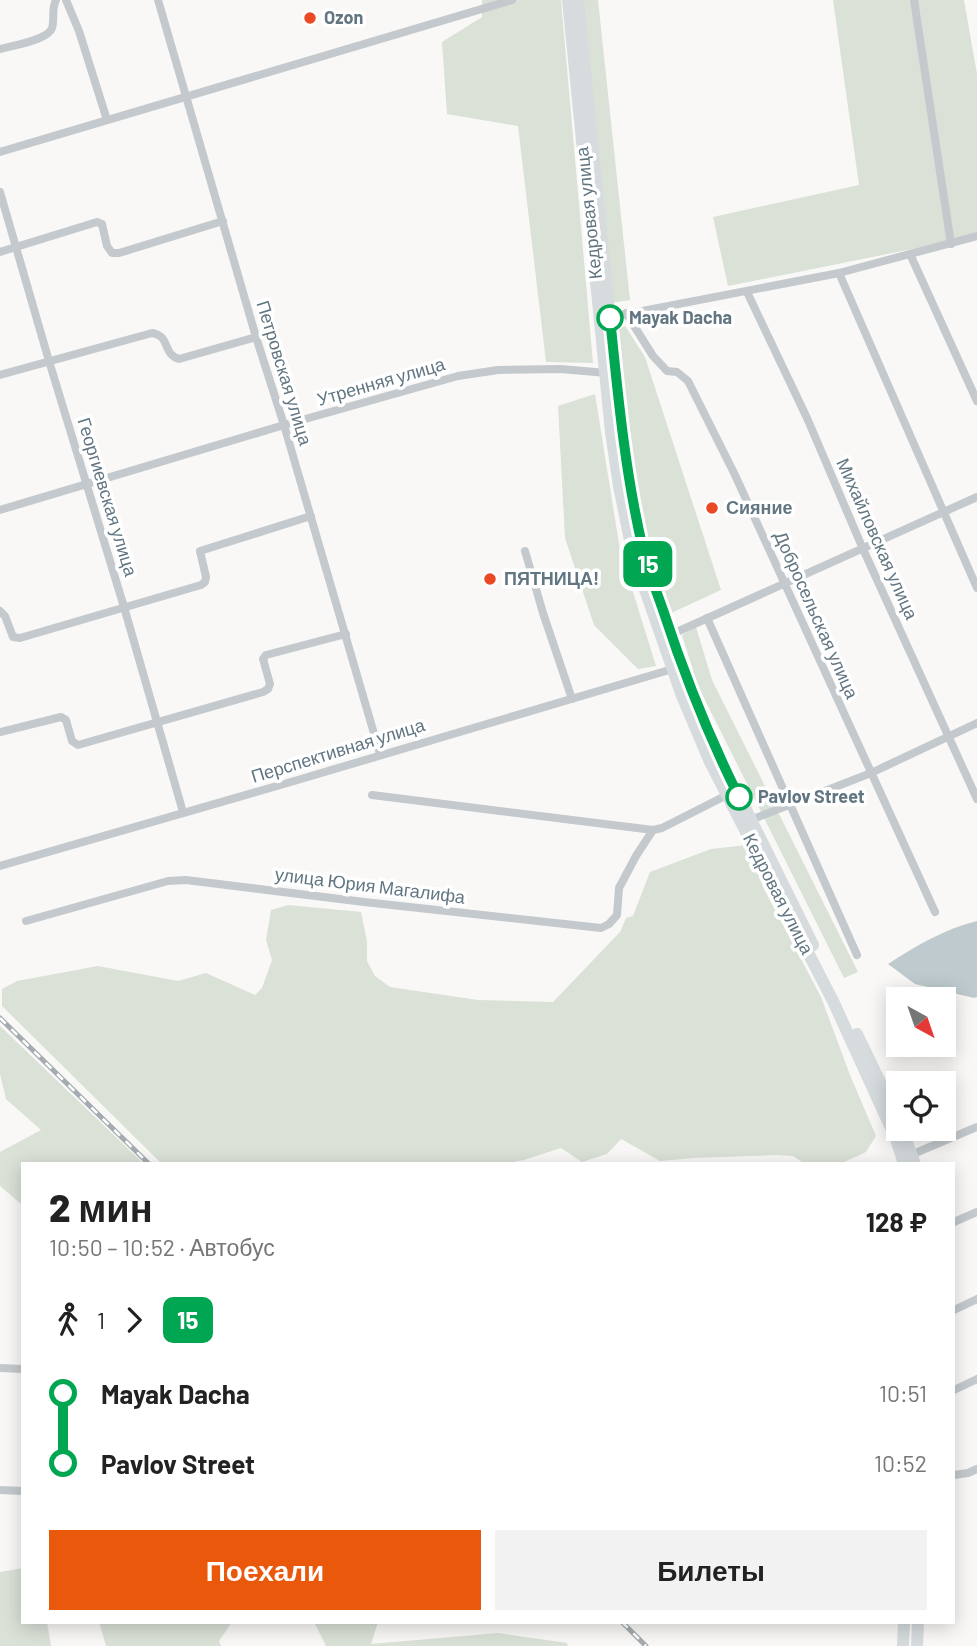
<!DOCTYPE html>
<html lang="ru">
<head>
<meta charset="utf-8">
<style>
	:root { --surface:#fff; --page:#f2f2f2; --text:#222; --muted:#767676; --accent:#ea580c }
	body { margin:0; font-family:Barlow,sans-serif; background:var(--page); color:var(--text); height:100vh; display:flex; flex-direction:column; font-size:26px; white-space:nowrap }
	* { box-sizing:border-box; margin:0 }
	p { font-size:23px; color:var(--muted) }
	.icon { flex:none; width:38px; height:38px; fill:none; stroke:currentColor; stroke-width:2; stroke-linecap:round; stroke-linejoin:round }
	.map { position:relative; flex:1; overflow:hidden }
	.panel { position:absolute; left:21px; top:1162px; width:934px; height:462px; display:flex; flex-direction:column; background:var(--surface); border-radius:0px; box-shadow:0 4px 18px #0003 }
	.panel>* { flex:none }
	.badge { padding:0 14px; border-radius:10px; font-size:24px; line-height:46px }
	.needle { width:46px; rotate:140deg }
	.tools { position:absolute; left:886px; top:987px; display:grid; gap:14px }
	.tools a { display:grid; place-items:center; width:70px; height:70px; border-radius:0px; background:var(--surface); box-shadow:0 4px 18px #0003; font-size:35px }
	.map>.badge { position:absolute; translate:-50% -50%; box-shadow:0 0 0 4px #fff }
	.legs { display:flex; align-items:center; gap:10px; height:77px; padding:0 28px; font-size:23px }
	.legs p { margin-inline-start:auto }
	.overview { display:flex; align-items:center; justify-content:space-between; height:119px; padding:0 28px }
	h1 { font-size:38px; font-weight:800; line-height:52px }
	.action { display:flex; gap:14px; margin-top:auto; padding:14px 28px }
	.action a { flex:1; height:80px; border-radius:0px; background:var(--accent); color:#fff; font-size:28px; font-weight:800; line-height:80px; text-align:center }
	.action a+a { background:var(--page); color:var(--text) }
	ul { padding:0 28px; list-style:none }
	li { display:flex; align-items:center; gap:24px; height:70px; font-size:26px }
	li i { display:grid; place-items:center; width:10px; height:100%; margin:0 9px; background:currentColor }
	li i::after { content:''; width:18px; height:18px; margin:-9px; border:5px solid; border-radius:50%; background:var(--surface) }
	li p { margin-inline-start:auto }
	li:first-child i { background:linear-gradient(#0000 50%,currentColor 0) }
	li:last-child i { background:linear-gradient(currentColor 50%,#0000 0) }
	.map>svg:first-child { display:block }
	.green { fill:#dae1d7 }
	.water { fill:#becace }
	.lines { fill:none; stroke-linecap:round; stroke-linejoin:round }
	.street { stroke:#c3c9cc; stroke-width:8 }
	.primary { stroke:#d6dbde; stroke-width:12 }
	.rail-casing { stroke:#a4acb1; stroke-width:5 }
	.rail { stroke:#fff; stroke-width:2.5; stroke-dasharray:8; stroke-linecap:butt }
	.line-1-casing { stroke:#fff; stroke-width:16 }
	.line-1 { stroke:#00a651; stroke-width:10 }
	.poi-dot { fill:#e94925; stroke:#fff; stroke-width:2.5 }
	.stop-1-dot { fill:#fff; stroke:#00a651; stroke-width:3.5 }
	.labels { text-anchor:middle; stroke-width:7; stroke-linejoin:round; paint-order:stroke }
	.poi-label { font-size:18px; font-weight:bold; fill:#627682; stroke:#fff; text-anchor:start }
	.street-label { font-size:18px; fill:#627682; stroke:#fff }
	.stop-label { font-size:18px; font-weight:bold; fill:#627682; stroke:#fff; text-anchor:start }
</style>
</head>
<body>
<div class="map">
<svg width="977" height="1646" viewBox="0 0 977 1646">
	<rect width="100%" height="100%" fill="#f9f8f6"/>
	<g class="green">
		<path d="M482,0h79l32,363 -47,-1 -28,-236 -71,-12 -5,-72 40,-25z"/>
		<path d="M580,0h18l32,300 -20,3z"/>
		<path d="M833,0h131l13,74v162l-249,50 -15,-69 146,-32z"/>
		<path d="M625,326l20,31 76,233 -52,24 -24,-81 -19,-104 -8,-99z"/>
		<path d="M595,394l25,156 36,116 -18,3 -44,-44 -29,-87 -7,-132z"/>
		<path d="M696,627l16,53 146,292 -14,6 -146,-292 -16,-51z"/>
		<path d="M747,845l17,44 57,108 29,78 26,61 -10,16 -26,12h-35l-12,-8 -17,-1 -82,3 -34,3 -39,-22 -14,15 -25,8 -21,-14 -37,12 -19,4h-343l-160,-158v-17l15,-8 81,-15 80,15 28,-8 49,22 7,-7 10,-28 -6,-20 5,-30 17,-5 73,7 6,29v20l8,15 15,11 88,13 75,2 67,-70 6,-14 7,-2 17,-44 61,-23z"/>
		<path d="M0,1026l144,138h-121v44l-2,-4 -21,-18v-34l41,-22 -35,-31 -6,-25z"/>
		<path d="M23,1568v54h24l4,24h-51v-74z"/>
		<path d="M99,1622h133l-13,19 2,5h-115z"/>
		<path d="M314,1622h64l-7,22 127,-11 69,10 1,3h-242z"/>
	</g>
	<path class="water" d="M977,921v76l-3,1 -59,-14 -27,-20c28,-18 56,-35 89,-43z"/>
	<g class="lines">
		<g class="street">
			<path d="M66,0l13,31 28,89"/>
			<path d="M158,0l98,337 28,88 96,329"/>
			<path d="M914,0l37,244"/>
			<path d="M0,49c12,-3 48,-9 52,-21 3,-10 -1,-19 4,-28"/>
			<path d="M0,152l512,-152"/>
			<path d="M0,192l49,169 75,246 59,205"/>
			<path d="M0,252l97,-30 5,2 5,22 5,7h7l104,-32"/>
			<path d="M910,254l67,147"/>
			<path d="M839,273l138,315"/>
			<path d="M747,292l60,126 56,131 114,250"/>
			<path d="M626,313l27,43 14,15 10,1 11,9 47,94 200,437"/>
			<path d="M606,318l233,-45 138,-37"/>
			<path d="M0,375l152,-42c19,3 10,21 27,26l77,-22"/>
			<path d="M0,510l284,-85 174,-49 40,-6 62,-1 47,4"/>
			<path d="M525,551l18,62 29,86"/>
			<path d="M0,611l5,5 8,21 7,1 181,-53 4,-3 1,-5 -6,-26 111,-35"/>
			<path d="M707,618l150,337"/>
			<path d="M670,635l307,-138"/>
			<path d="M0,732l61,-15 5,3 6,21 6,4 185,-53 5,-3 2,-5 -7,-25 3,-4 80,-21"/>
			<path d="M372,795l281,35 9,-2 67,-34"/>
			<path d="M748,821l123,-48 106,-50"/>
			<path d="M0,866l301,-87 375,-111"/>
			<path d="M26,921l142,-40 18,-1 178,22 237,26 8,-4 8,-9 2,-27 17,-32 17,-26"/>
			<path d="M913,1154l64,-27"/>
			<path d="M954,1222l23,-10"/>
			<path d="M954,1310l23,-11"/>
			<path d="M0,1368l23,1"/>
			<path d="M954,1390l23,-11"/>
			<path d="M954,1475l14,-2 9,-4"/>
			<path d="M0,1490l23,1"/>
		</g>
		<g class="primary">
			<path d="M568,0l43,432 8,54 14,69 49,141 28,66 123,239 63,138 8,25"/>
			<path d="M578,0l37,374 15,111 14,66 46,138 31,70 92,186"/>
			<path d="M857,1034l41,85"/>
			<path d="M902,1129l13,35"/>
			<path d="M903,1646l1,-24"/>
			<path d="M917,1646l1,-24"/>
		</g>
		<g class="rail-casing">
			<g id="rail">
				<path d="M0,1018l149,146"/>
				<path d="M622,1622l24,24"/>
			</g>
		</g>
		<use href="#rail" class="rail"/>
	</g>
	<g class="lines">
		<g class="line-1-casing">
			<path id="line-1" d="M610,318c8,77 15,155 33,231 5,21 13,41 20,61 21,64 46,127 76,187"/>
		</g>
		<use href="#line-1" class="line-1"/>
	</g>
	<g class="poi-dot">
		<circle cx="310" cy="18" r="7"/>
		<circle cx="712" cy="508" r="7"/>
		<circle cx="490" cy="579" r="7"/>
	</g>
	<g class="stop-1-dot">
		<circle cx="610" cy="318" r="12"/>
		<circle cx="739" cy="797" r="12"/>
	</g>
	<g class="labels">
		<g class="poi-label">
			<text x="324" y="24">Ozon</text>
			<text x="726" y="514">Сияние</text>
			<text x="504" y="585">ПЯТНИЦА!</text>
		</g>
		<g class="street-label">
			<text transform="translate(589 213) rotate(-96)" y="6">Кедровая улица</text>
			<text transform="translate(284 373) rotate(73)" y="6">Петровская улица</text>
			<text transform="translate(381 382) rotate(-16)" y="6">Утренняя улица</text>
			<text transform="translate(107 497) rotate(73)" y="6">Георгиевская улица</text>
			<text transform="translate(877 539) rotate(66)" y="6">Михайловская улица</text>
			<text transform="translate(816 615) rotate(66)" y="6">Добросельская улица</text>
			<text transform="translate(338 751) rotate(-17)" y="6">Перспективная улица</text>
			<text transform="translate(370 886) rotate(7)" y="6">улица Юрия Магалифа</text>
			<text transform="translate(778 894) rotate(63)" y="6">Кедровая улица</text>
		</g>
		<g class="stop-label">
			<text x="629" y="324">Mayak Dacha</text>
			<text x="758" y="803">Pavlov Street</text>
		</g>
	</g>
</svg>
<div class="tools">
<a><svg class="needle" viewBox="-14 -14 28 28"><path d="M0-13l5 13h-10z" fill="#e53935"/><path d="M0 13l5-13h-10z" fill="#767676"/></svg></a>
<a><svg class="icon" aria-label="locate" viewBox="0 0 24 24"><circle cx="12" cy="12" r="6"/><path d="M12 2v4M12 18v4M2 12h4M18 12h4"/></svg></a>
</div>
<b class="badge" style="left:648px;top:564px;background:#00a651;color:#fff">15</b>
<section class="panel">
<div class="overview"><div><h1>2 мин</h1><p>10:50 – 10:52 · Автобус</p></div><b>128 ₽</b></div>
<div class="legs"><svg class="icon" aria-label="walk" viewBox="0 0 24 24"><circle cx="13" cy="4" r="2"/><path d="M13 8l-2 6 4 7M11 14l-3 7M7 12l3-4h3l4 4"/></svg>1<svg class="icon" aria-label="forward" viewBox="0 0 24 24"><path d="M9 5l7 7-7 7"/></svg><b class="badge" style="background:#00a651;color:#fff">15</b></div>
<ul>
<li><i style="color:#00a651"></i><b>Mayak Dacha</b><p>10:51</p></li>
<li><i style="color:#00a651"></i><b>Pavlov Street</b><p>10:52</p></li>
</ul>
<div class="action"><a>Поехали</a><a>Билеты</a></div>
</section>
</div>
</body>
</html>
